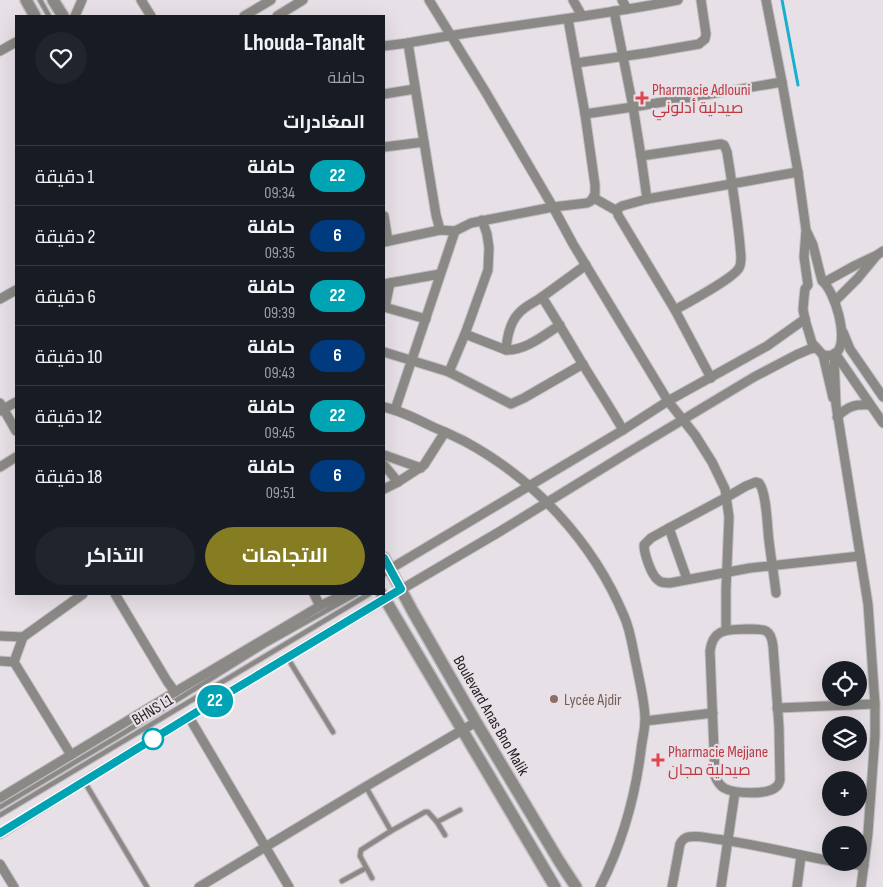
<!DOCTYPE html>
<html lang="ar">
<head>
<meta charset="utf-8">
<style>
	:root { --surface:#171b24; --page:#20242c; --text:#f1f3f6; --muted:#9ea1a6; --line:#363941; --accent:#867d23 }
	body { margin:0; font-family:"Sofia Sans Condensed",Cairo,sans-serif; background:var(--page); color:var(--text); direction:rtl; height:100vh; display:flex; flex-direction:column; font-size:19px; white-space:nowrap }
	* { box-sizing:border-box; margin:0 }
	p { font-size:16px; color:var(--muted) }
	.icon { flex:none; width:28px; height:28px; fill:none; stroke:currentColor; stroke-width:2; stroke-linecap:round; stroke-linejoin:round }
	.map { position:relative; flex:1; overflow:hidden; direction:ltr }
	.drawer { position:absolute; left:15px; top:15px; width:370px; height:580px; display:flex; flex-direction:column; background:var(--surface); border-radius:0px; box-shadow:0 5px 20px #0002; direction:rtl }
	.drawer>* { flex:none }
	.badge { padding:0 10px; border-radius:16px; font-size:18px; line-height:32px }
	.controls { position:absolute; left:822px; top:661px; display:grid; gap:10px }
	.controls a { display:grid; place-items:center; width:45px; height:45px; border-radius:50%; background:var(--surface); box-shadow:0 5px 20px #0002; font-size:25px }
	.map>.badge { position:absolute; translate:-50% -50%; box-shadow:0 0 0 2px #fff }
	h2 { padding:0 20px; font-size:19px; line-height:45px }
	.round { display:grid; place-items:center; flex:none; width:52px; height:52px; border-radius:26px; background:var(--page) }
	.summary { display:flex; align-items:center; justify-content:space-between; height:85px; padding:0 20px }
	h1 { font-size:24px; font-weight:700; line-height:38px }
	.button { display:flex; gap:10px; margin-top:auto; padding:10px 20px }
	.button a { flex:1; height:58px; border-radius:30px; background:var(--accent); color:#fff; font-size:20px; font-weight:700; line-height:58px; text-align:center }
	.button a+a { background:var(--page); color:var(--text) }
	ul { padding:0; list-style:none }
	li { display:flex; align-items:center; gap:15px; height:60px; padding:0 20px; border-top:1px solid var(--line) }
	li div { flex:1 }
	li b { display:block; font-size:19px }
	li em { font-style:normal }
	li .badge { min-width:55px; font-weight:700; text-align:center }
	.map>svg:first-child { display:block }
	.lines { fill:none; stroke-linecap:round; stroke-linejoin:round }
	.stream { stroke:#15b0cf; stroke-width:3 }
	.service-casing { stroke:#c3bdc3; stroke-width:7 }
	.minor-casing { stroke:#c3bdc3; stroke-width:11 }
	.tertiary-casing { stroke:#c3bdc3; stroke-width:14 }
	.service { stroke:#8a8985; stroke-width:4.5 }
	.minor { stroke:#8a8985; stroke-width:9 }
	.tertiary { stroke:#8a8985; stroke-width:11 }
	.line-casing { stroke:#fff; stroke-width:11 }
	.line { stroke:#00a3b4; stroke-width:8 }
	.health-dot { fill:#e0444e; stroke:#e7e0e7; stroke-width:2 }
	.education-dot { fill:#8d6e63; stroke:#e7e0e7; stroke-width:2 }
	.stop-dot { fill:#fff; stroke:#00a3b4; stroke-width:2.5 }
	.labels { text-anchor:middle; stroke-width:4.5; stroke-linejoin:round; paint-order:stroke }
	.health-label { font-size:16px; fill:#be3a42; stroke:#e7e0e7; text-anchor:start }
	.education-label { font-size:16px; fill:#785e54; stroke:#e7e0e7; text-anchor:start }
	.street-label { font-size:16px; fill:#201d20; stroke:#e7e0e7 }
</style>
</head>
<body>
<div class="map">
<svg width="883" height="887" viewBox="0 0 883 887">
	<rect width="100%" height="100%" fill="#e7e0e7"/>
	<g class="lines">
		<path class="stream" d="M782,0l16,85"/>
		<g class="service-casing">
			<g id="service">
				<path d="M40,0l9,16"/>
				<path d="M287,657l46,75"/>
				<path d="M84,781l63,106"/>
				<path d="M366,787l25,44"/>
				<path d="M0,807l122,-73 143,-89 91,-51"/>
				<path d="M0,815l369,-221"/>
				<path d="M437,822l23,-12"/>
				<path d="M372,878l-12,-22 1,-6 30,-19 34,-19h3l9,10 8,13"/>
				<path d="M342,881l24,-13"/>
			</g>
		</g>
		<g class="minor-casing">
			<g id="minor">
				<path d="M141,0l10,16"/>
				<path d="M429,0l56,91 68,116 20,37 95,157 27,34 17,27 13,27 4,28 -3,72v41"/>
				<path d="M573,0l9,16"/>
				<path d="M622,0l5,9"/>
				<path d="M766,0l16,82 16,90 8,58 -2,27 4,28 -3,4 -1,9 -1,12 3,13 6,20 11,12c5,1 11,1 15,-4 10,-14 -3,-60 -16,-70l-9,-36 -7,-15"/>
				<path d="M614,11l19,96 8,49 6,43"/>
				<path d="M75,16l7,-16"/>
				<path d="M244,16l27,-16"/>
				<path d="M277,16l26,-16"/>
				<path d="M384,46l24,-3"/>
				<path d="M0,51l16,-9"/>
				<path d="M576,63l71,-10 52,-9 6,-5 1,-5 -5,-34"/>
				<path d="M384,94l31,-5"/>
				<path d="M585,114l48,-7 149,-25"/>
				<path d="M424,142l12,73 4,15 15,1 16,-8 82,-16 34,-4 4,-2 4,-7v-9l-10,-71 -17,-95"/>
				<path d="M384,147l40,-5 -16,-99c90,-17 181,-25 270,-43"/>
				<path d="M641,156l80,-12 3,1 3,7c5,31 10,62 13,93 0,7 3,16 -1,23 -5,10 -52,35 -64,42"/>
				<path d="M594,198l23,13"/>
				<path d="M384,216l4,25"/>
				<path d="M384,242l56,-12"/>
				<path d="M825,282l29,-16 21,-10"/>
				<path d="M384,284l56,-10"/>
				<path d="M542,297l44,-32"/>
				<path d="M0,299l16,-9"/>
				<path d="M835,301l23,-23 19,-23 6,-4"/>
				<path d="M384,307l42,12"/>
				<path d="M385,307l5,-24"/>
				<path d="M560,325c-16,10 -35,26 -54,25 1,-13 4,-28 13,-37 6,-7 16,-11 23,-16 14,22 27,44 40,66 14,23 28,44 41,67"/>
				<path d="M843,332l7,17 33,48"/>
				<path d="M465,334l41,16"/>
				<path d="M384,352l65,20 62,32 13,-6 59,-34"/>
				<path d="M835,353l48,70"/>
				<path d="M823,355l10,43"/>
				<path d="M834,355l2,50 32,199 7,100v32l-7,97 -7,54"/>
				<path d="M449,372l16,-38 23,-64 1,-22 -2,-14 -5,-14"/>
				<path d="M711,378l-36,-68 -57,-95 -1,-6 5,-3 25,-7 151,-27"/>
				<path d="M0,403l16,28"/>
				<path d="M384,407c17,4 33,12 49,20 10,4 21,9 31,14 71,38 129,101 160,175 7,15 9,35 13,52 3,16 8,35 8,52 0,10 -3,20 -4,30 -6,48 -19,94 -41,137"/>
				<path d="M395,410l60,-179"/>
				<path d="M0,411l16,-9"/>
				<path d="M837,417c11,-11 18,-13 33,-12"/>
				<path d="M384,455l37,13"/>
				<path d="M384,465l14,17"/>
				<path d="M0,467l16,-10"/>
				<path d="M384,489l14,-7 26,-17 21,-33"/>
				<path d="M669,528l18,51"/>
				<path d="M384,572l6,-3 233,-139 45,-29 99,-55 38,-27"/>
				<path d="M776,593c-2,-18 -5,-35 -7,-52 -2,-14 -2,-48 -10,-58l-3,-1 -10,4 -19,11 -58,31 -18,10 -7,7c0,8 7,30 14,35 3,3 7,3 12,3l80,-15 110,-12"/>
				<path d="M115,594l52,87 8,11"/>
				<path d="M314,594l6,12"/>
				<path d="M749,629c16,0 22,0 24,17l6,81 1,53c-1,3 -1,5 -4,7 -8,8 -42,7 -52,1 -5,-3 -7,-7 -9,-12l-5,-125c3,-24 19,-21 39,-22z"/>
				<path d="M0,636l23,1 -9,25"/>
				<path d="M23,637l60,-43"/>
				<path d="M0,661l14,1"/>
				<path d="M14,662l57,93"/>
				<path d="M777,708l98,-4"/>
				<path d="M189,717l100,170"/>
				<path d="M645,721l68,-8"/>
				<path d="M0,798l175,-106 145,-86 25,-12"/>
				<path d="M0,834l84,-53 233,-142 182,-107 130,-80 125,-75 42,-22 14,-6 6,-1"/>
				<path d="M842,862l22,4"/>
				<path d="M0,864l14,23"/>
				<path d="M199,887l166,-100 111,-65"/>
				<path d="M672,887l8,-43c2,-4 4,-6 8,-7 9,-2 19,1 28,2 39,5 77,15 115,22"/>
				<path d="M721,887l14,-95"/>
				<path d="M797,887l4,-31"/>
			</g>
		</g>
		<g class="tertiary-casing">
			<g id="tertiary">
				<path d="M26,0l9,16"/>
				<path d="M53,0l10,16"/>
				<path d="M384,558l29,54 63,110 83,139 17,26"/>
				<path d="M382,594l173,293"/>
			</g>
		</g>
		<use href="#service" class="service"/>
		<use href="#minor" class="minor"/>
		<use href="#tertiary" class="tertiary"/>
	</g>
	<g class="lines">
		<g class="line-casing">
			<path id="line" d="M0,833l205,-126 196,-118 -17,-31"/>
		</g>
		<use href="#line" class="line"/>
	</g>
	<g class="health-dot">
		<path d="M639.5 90.5h5v5h5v5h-5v5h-5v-5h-5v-5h5z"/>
		<path d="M655.5 752.5h5v5h5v5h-5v5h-5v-5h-5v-5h5z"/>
	</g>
	<circle class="education-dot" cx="554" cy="699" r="5"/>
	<circle class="stop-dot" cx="153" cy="739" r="10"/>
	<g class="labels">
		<g class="health-label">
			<text x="652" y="95">Pharmacie Adlouni<tspan x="652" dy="18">صيدلية أدلوني</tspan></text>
			<text x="668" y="757">Pharmacie Mejjane<tspan x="668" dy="18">صيدلية مجان</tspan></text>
		</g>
		<g class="education-label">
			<text x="564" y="705">Lycée Ajdir</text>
		</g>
		<g class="street-label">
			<text transform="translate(152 709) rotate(-31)" y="6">BHNS L1</text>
			<text transform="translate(492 715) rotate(60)" y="6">Boulevard Anas Bno Malik</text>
		</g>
	</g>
</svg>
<div class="controls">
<a><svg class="icon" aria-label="locate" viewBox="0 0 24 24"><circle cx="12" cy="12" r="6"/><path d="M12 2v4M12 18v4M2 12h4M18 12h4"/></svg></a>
<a><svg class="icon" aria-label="layers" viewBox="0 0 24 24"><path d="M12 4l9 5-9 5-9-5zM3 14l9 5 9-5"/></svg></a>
<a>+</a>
<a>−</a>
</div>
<b class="badge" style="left:215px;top:701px;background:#00a3b4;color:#fff">22</b>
<section class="drawer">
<div class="summary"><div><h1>Lhouda-Tanalt</h1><p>حافلة</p></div><a class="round"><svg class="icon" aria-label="heart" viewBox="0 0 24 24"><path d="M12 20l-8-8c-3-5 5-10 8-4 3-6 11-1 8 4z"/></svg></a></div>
<h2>المغادرات</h2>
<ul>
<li><span class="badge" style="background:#00a3b4;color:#fff">22</span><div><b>حافلة</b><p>09:34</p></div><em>1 دقيقة</em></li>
<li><span class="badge" style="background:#003b80;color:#fff">6</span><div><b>حافلة</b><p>09:35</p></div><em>2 دقيقة</em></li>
<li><span class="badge" style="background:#00a3b4;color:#fff">22</span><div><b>حافلة</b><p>09:39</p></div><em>6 دقيقة</em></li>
<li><span class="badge" style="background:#003b80;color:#fff">6</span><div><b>حافلة</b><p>09:43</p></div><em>10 دقيقة</em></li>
<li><span class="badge" style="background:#00a3b4;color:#fff">22</span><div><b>حافلة</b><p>09:45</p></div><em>12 دقيقة</em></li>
<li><span class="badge" style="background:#003b80;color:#fff">6</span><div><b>حافلة</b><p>09:51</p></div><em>18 دقيقة</em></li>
</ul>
<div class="button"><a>الاتجاهات</a><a>التذاكر</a></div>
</section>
</div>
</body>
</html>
